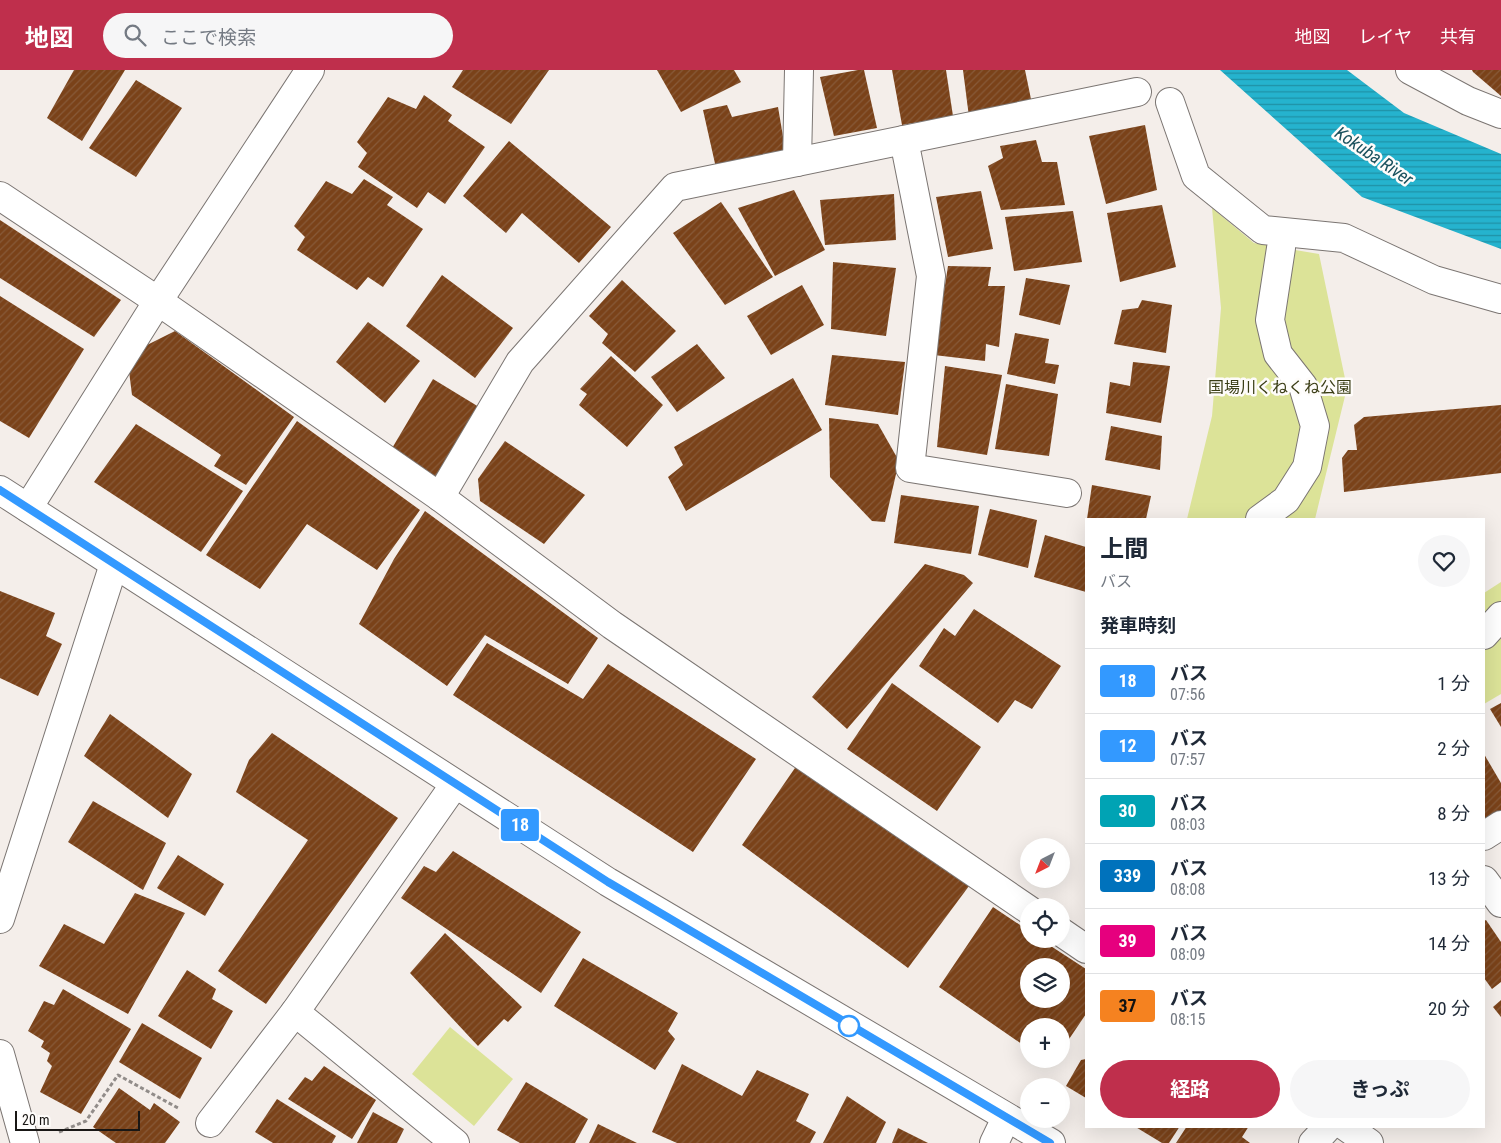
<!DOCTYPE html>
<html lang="ja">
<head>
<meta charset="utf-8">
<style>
	:root { --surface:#fff; --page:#f6f6f7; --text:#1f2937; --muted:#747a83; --line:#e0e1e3; --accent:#bf2f4c }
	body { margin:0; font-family:"Roboto Condensed","Noto Sans JP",sans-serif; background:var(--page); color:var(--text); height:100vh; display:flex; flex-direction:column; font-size:19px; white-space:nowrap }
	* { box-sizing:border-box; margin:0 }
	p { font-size:16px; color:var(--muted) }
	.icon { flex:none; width:28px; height:28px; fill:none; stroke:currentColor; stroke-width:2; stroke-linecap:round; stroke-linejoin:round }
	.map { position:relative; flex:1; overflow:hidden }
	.panel { position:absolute; left:1085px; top:448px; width:400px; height:610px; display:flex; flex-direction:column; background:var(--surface); border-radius:0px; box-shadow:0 5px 20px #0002 }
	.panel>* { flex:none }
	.badge { padding:0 10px; border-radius:4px; font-size:18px; line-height:32px }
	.needle { width:32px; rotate:222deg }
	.buttons { position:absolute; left:1020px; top:768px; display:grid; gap:10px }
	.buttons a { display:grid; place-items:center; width:50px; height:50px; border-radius:50%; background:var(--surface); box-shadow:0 5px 20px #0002; font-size:25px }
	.scale { position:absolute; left:15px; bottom:12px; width:125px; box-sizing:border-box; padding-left:5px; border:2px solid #191715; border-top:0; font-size:14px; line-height:18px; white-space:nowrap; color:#191715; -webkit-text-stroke:4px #fefcfa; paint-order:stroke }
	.map>.badge { position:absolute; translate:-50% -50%; box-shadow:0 0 0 2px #fff }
	h2 { padding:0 15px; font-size:19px; line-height:45px }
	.round { display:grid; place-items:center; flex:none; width:52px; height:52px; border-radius:26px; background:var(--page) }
	.overview { display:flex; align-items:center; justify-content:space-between; height:85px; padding:0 15px }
	h1 { font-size:24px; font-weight:700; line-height:38px }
	.button { display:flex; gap:10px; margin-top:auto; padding:10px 15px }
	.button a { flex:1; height:58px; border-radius:30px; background:var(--accent); color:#fff; font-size:20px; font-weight:700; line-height:58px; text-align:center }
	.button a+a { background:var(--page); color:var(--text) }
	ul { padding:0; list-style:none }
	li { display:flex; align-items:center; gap:15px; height:65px; padding:0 15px; border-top:1px solid var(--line) }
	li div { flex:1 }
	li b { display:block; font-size:19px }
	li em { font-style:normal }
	li .badge { min-width:55px; font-weight:700; text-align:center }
	header { display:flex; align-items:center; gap:30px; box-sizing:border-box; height:70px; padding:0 25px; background:var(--accent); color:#fff }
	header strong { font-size:24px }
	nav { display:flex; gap:28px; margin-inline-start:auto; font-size:18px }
	.search { width:350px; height:45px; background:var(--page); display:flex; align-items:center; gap:12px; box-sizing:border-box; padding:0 18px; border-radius:28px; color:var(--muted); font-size:19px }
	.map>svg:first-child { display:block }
	.park { fill:#dce398 }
	.water { fill:url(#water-rules) }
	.building { fill:url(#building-hatch); fill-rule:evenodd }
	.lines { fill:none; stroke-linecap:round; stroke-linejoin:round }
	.minor-casing { stroke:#7b7572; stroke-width:30 }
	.highway-casing { stroke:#7b7572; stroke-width:30 }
	.path { stroke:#918c89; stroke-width:3; stroke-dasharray:4 2.5; stroke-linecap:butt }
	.minor { stroke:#fff; stroke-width:28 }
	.highway { stroke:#fff; stroke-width:28 }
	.line-casing { stroke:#fff; stroke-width:11 }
	.line { stroke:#39f; stroke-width:8 }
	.stop-dot { fill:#fff; stroke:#39f; stroke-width:2.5 }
	.labels { text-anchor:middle; stroke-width:5; stroke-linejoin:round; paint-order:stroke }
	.park-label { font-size:16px; fill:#3b3e16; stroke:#fefcfa }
	.water-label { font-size:18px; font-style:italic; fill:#1b515d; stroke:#fefcfa }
</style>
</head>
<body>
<header>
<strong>地図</strong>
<div class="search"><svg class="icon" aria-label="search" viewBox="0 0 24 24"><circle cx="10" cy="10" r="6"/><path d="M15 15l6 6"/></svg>ここで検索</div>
<nav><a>地図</a><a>レイヤ</a><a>共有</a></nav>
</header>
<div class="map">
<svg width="1501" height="1073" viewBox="0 0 1501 1073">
	<defs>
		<pattern id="water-rules" width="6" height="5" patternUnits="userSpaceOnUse" patternTransform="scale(1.25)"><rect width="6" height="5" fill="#25b3ce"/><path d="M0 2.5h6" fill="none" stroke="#1f91a6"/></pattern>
		<pattern id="building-hatch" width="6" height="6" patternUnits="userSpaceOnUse" patternTransform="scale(1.25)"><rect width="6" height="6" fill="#7a4219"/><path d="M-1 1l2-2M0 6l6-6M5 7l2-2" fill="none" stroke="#875a39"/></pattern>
	</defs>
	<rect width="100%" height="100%" fill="#f4eeea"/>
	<g class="park">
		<path d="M1212,138l42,35 65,11 28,134 -32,131h-128l25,-103 9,-108z"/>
		<path d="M1501,512v112l-17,10v-111z"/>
		<path d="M450,957l63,52 -39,47 -62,-52z"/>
	</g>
	<path class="water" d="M1220,0h127l57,43 97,41v95l-139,-52z"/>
	<g class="building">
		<path d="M74,0h51l-43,71 -35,-23z"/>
		<path d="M463,0h86l-38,54 -59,-37z"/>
		<path d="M657,0h77l7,12 -60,30z"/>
		<path d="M858,0h6l13,58 -43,8 -14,-59z"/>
		<path d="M892,0h54l7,46 -51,9z"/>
		<path d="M963,0h62l7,34 -63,13z"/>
		<path d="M1472,0h29v26l-28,-24z"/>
		<path d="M136,10l46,28 -46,69 -47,-29z"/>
		<path d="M424,25l28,20 -4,6 37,26 -40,57 -17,-12 -11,16 -59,-41 9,-14 -10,-11 31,-45 28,12z"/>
		<path d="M727,35l5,12 46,-10 8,47 -70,14 -13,-58z"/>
		<path d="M1145,55l12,65 -51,14 -17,-68z"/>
		<path d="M1036,70l6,22h15l8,43 -64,5 -13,-44 15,-8 -3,-12z"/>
		<path d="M509,71l102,86 -32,36 -57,-50 -16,20 -43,-37z"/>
		<path d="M364,109l29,18 -6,8 36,24 -40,58 -15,-10 -11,13 -60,-40 8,-13 -11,-11 32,-45 26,13z"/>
		<path d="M794,120l31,60 -50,26 -37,-68z"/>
		<path d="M981,121l12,58 -45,8 -12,-60z"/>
		<path d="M894,124l2,46 -71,5 -5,-45z"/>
		<path d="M721,132l52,75 -48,28 -52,-72z"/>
		<path d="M1162,135l14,62 -56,15 -13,-69z"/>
		<path d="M1073,141l9,51 -68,9 -9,-54z"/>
		<path d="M0,150l121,80 -27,37 -94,-59z"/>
		<path d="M833,192l63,6 -10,68 -55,-7z"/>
		<path d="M948,196l43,1 -3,19h17l-6,61 -13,-3 -1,17 -51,-6z"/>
		<path d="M442,205l71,53 -38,50 -69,-52z"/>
		<path d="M1026,208l44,7 -10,40 -41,-10z"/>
		<path d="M622,210l54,51 -41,41 -33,-29 6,-9 -19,-18z"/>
		<path d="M802,215l22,40 -53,30 -24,-39z"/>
		<path d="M0,226l84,53 -55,89 -29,-17z"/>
		<path d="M1142,230l30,5 -6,48 -52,-9 8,-34 16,-2z"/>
		<path d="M368,252l52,39 -35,42 -49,-41z"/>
		<path d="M175,261l119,86 -48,68 -32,-19 7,-11 -89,-60 -3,-24 18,-26z"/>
		<path d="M1015,263l34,6 -4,24 14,2 -4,19 -48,-10z"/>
		<path d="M697,274l28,34 -48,34 -26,-35z"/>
		<path d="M832,285l73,7 -7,53 -73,-10z"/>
		<path d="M611,286l52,49 -36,42 -48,-42 8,-11 -7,-5z"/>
		<path d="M1133,292l37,4 -9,57 -55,-10 4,-31 20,4z"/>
		<path d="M945,296l57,9 -15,80 -50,-8z"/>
		<path d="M793,308l29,52 -136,81 -18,-34 15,-12 -9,-18z"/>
		<path d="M433,309l46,28 -43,71 -45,-28z"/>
		<path d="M1006,314l52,10 -9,62 -54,-7z"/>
		<path d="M1501,335v68l-157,19 -2,-34 6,-8h9l-3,-25 10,-8z"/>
		<path d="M829,348l49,6 21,37 -14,61 -13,-1 -42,-44z"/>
		<path d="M297,351l123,89 -43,60 -70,-46 -47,65 -54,-34z"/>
		<path d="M136,354l107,67 -42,61 -107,-70z"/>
		<path d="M1111,356l51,10 -2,34 -55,-10z"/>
		<path d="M505,371l80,54 -41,49 -64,-43 -2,-22z"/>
		<path d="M1092,415l59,11 -5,23h-59z"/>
		<path d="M901,425l78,11 -8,48 -77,-11z"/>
		<path d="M990,439l47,11 -9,48 -50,-13z"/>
		<path d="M425,441l173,127 -30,46 -83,-49 -38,51 -88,-62 35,-65z"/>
		<path d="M1045,465l41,12v45l-52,-15z"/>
		<path d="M925,494l39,11 9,8 -126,146 -35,-32z"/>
		<path d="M0,521l55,22 -9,23 16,8 -24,52 -38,-18z"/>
		<path d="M974,539l87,57 -29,43 -17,-9 -17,23 -79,-57 25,-38 11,8z"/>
		<path d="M487,573l96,56 25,-35 148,95 -63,93 -240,-157z"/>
		<path d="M892,613l89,64 -44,64 -90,-62z"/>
		<path d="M1501,633v24l-11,-18z"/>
		<path d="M110,644l82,60 -24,44 -84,-62z"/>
		<path d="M272,663l126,85 -132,186 -48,-33 90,-131 -72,-48 13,-32z"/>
		<path d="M1484,684l17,29v27l-17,11z"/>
		<path d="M797,695l172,121 -61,82 -166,-123z"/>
		<path d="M93,731l73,42 -23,47 -75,-48z"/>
		<path d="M453,781l128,81 -40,61 -140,-95 23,-32 12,6z"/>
		<path d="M178,785l46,29 -19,32 -48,-28z"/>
		<path d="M135,823l50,20 -57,101 -89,-48 25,-42 40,20z"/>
		<path d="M993,837l36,24v8h11l46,30v45l-25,37v-25h-32v23l-90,-62zM1029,896h32v33h-32z"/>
		<path d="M1486,850l15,22v40l-9,7 -8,-11v-57z"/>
		<path d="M445,863l77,74 -14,15 -4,-3 -26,27 -68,-73z"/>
		<path d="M583,888l95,55 -10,18 7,8 -20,31 -101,-64z"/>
		<path d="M187,900l29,19 -4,10 21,12 -22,38 -53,-33z"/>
		<path d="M63,919l68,40 -50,85 -41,-22 12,-26 -5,-5 3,-8 -9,-6 3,-6 -16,-10 16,-30 10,4z"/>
		<path d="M1501,930v17l-8,-10z"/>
		<path d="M142,953l60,35 -22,41 -61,-37z"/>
		<path d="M1042,989h14l-5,6z"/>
		<path d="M1086,989v39l-20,-12 15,-26z"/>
		<path d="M682,994l60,32 15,-26 52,24 -13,27 20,11 -6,11h-133l-25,-11z"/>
		<path d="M324,996l52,34 -24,39 -64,-40 17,-22 7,4z"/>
		<path d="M526,1012l62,37 -13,24h-55l-23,-13z"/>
		<path d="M119,1018l31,22 4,-7 26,19 -15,21h-49l-23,-16z"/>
		<path d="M847,1026l39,26 -10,21h-53z"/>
		<path d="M277,1029l59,37 -4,7h-59l-18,-11z"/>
		<path d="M373,1042l31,17 -7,14h-40z"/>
		<path d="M598,1054l39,19h-48z"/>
		<path d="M1134,1056h46l-11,17h-7z"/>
		<path d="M1187,1056h62l-7,11 8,6h-74z"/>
		<path d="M898,1058l30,15h-36z"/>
	</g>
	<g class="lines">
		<g class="minor-casing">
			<g id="minor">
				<path d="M1410,0l58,31 33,13"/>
				<path d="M1170,32l26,74 67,54 81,8 90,42 67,19"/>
				<path d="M904,70l27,136 -21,192 157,25"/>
				<path d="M797,92l2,-92"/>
				<path d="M0,126l158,105 282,196 172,128 417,285"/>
				<path d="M440,427l80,-135 155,-175 462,-95"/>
				<path d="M28,438l130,-207 152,-231"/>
				<path d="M1260,449l26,-19 21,-33 8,-41 -12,-40 -25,-32 -8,-34 11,-72"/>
				<path d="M1484,565l17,-19"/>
				<path d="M1484,766l17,-11"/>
				<path d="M1484,810l17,23"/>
				<path d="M0,849l114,-355"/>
				<path d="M1061,862l25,17"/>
				<path d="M295,942l160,131"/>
				<path d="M0,984l25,89"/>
				<path d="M210,1053l85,-111 160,-228"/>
				<path d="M1345,1056l24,17"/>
				<path d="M994,1073l12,-25"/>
				<path d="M1313,1073l16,-17"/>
			</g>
		</g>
		<g class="highway-casing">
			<path id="highway" d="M0,420l608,392 443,261"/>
		</g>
		<path class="path" d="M59,1062l27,-11 32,-46 60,33"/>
		<use href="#minor" class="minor"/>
		<use href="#highway" class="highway"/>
	</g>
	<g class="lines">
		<g class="line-casing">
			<path id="line" d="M0,420l608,392 442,261"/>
		</g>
		<use href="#line" class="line"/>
	</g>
	<circle class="stop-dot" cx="849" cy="956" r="10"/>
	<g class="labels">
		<g class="park-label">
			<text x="1280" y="323">国場川くねくね公園</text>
		</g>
		<g class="water-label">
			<text transform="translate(1374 86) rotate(34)" y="6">Kokuba River</text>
		</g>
	</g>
</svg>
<div class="buttons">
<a><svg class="needle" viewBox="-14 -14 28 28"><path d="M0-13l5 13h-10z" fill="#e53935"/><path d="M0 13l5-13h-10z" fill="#747a83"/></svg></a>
<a><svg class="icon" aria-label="locate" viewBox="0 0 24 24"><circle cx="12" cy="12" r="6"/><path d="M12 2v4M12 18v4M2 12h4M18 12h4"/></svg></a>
<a><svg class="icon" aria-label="layers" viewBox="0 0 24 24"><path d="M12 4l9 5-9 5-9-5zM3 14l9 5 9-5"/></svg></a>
<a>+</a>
<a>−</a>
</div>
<div class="scale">20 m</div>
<b class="badge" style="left:520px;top:755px;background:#39f;color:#fff">18</b>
<section class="panel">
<div class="overview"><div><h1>上間</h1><p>バス</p></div><a class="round"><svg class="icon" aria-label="heart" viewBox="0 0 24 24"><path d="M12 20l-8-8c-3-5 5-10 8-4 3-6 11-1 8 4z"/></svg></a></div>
<h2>発車時刻</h2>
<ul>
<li><span class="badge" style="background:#39f;color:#fff">18</span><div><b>バス</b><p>07:56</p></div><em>1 分</em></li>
<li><span class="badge" style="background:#39f;color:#fff">12</span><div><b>バス</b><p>07:57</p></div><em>2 分</em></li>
<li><span class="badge" style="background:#00a3b4;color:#fff">30</span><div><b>バス</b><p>08:03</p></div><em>8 分</em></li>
<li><span class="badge" style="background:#0072bc;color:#fff">339</span><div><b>バス</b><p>08:08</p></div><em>13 分</em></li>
<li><span class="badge" style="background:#e6007e;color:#fff">39</span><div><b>バス</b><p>08:09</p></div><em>14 分</em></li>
<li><span class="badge" style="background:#f58220;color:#111">37</span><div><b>バス</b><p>08:15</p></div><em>20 分</em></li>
</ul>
<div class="button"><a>経路</a><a>きっぷ</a></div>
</section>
</div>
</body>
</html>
